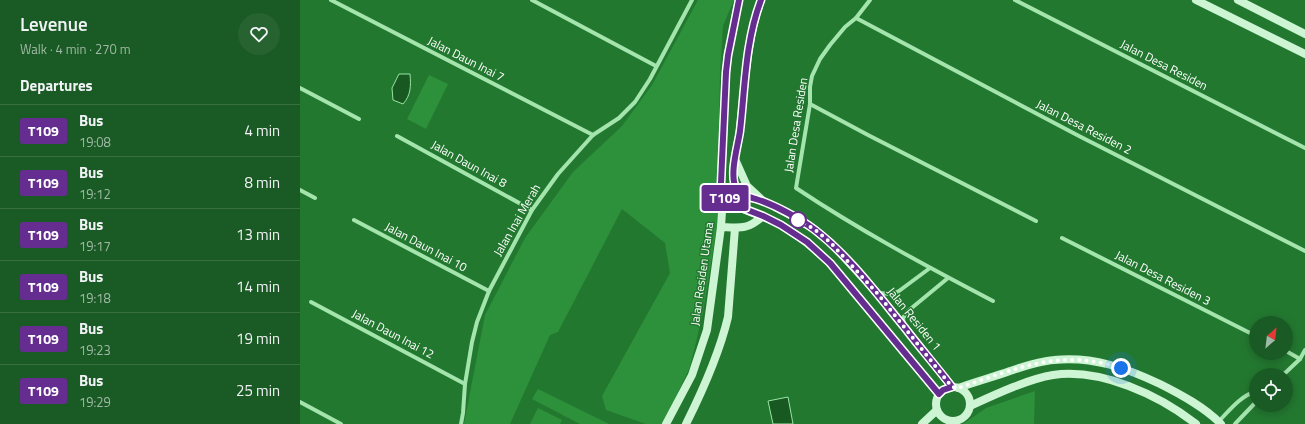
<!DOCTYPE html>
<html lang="en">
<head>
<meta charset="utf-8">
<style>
	:root { --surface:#1a5a24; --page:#276331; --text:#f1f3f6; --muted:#9fb9a6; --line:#386f41 }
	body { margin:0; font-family:"Titillium Web",sans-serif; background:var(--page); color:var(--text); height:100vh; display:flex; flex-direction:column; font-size:15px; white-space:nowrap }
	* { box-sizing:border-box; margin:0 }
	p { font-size:13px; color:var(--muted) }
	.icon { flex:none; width:22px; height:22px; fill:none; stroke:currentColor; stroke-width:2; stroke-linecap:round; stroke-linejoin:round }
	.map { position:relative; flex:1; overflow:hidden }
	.side { display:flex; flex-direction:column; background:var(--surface); width:300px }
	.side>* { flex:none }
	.badge { padding:0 8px; border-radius:3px; font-size:14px; line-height:26px }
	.needle { width:26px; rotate:28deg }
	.buttons { position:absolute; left:949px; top:316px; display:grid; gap:8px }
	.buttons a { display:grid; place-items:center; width:44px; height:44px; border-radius:50%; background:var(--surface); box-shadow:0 2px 10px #0003; font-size:20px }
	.you { position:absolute; width:20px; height:20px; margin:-10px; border:3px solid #fff; border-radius:50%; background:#1a73e8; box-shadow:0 0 0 6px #1a73e833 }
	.map>.badge { position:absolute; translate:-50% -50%; box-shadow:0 0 0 2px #fff }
	h2 { padding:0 20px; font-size:15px; line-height:36px }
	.round { display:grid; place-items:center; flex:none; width:42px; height:42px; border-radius:21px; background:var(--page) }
	.overview { display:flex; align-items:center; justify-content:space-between; height:68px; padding:0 20px }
	h1 { font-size:19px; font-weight:600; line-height:30px }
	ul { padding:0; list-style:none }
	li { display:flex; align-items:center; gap:12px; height:52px; padding:0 20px; border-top:1px solid var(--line) }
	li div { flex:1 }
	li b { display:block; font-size:15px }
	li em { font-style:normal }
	li .badge { min-width:44px; font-weight:700; text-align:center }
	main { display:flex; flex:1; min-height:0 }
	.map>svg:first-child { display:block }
	.green { fill:#2d903b }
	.water { fill:#185922; stroke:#98e5a2 }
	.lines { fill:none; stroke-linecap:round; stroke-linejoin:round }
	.street { stroke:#a4e4ad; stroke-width:4 }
	.secondary { stroke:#cdf4d3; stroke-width:8 }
	.line-casing { stroke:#fff; stroke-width:9 }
	.line { stroke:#662d91; stroke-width:6 }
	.walk { stroke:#fff; stroke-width:4; stroke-dasharray:0 7.2 }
	.stop-dot { fill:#fff; stroke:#662d91; stroke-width:2 }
	.labels { text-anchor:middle; stroke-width:3; stroke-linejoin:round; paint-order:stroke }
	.street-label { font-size:12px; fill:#fff; stroke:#237830 }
</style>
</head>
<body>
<main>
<section class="side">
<div class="overview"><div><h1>Levenue</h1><p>Walk · 4 min · 270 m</p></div><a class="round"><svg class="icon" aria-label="heart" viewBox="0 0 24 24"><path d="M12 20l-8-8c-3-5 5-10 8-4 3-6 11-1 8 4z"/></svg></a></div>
<h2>Departures</h2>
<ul>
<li><span class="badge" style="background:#662d91;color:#fff">T109</span><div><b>Bus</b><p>19:08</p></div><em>4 min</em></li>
<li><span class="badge" style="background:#662d91;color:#fff">T109</span><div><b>Bus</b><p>19:12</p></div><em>8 min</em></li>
<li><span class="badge" style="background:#662d91;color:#fff">T109</span><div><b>Bus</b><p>19:17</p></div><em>13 min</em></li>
<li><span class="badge" style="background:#662d91;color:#fff">T109</span><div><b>Bus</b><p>19:18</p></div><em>14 min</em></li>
<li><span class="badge" style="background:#662d91;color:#fff">T109</span><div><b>Bus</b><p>19:23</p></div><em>19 min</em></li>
<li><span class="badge" style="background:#662d91;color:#fff">T109</span><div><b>Bus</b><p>19:29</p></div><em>25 min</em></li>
</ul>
</section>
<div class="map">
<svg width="1005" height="424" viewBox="0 0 1005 424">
	<rect width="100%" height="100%" fill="#237830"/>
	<g class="green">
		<path d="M398,0h36l-11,26 -3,48 -3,152 -14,87 -13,54 -27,57h-17l-40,-14 -4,-14 68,-123 -5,-30 -43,-34 -64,123 -8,3 -40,89h-46l21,-109 40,-77 48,-66 49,-46 30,-41z"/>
		<path d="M129,75l19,9 -22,45 -19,-10z"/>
		<path d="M238,389l71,35h-29l-48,-25z"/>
		<path d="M735,391l-1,33h-71l23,-16z"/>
		<path d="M238,408l24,12 -2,4h-30z"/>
	</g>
	<g class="water">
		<path d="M99,74h11c1,12 1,21 -7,30l-10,-4 -1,-12z"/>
		<path d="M488,397l5,27h-20l-5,-23z"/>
	</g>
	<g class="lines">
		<g class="street">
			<path d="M31,0l262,135"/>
			<path d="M232,0l124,66"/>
			<path d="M570,0l-14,18 -11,9 -15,18 -10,14 -8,17 -2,11v17l-14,84c63,42 130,78 197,113"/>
			<path d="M715,0l290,148"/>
			<path d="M556,18l223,118 226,115"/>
			<path d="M0,88l59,31"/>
			<path d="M510,104l58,31 168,86"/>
			<path d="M97,136l135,74"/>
			<path d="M0,190l15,8"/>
			<path d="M54,220l135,71"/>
			<path d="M762,238l194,98"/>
			<path d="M579,293l13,1 7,-3 31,-23"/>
			<path d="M11,302l154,82"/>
			<path d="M604,325l-1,-7 5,-7 40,-33"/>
			<path d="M986,351l14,8"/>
			<path d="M983,375l17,-16 5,-9"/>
			<path d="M0,402l41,22"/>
			<path d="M919,421c9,-9 23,-27 37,-29"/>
			<path d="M161,424l2,-11 2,-29 7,-42 5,-20 12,-31 43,-81 26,-36 35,-39 26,-17 16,-16 15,-23 42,-79"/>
			<path d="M935,424l21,-22"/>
		</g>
		<g class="secondary">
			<path d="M896,0l109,54"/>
			<path d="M938,0l67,34"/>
			<path d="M435,159l12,27 14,13"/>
			<path d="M436,189l7,5 19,6 28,15 24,14 16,13 47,51 75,94"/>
			<path d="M436,189c-7,-18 2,-40 4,-60 5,-43 6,-88 21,-129"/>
			<path d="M423,195c11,15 41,20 58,30 18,10 34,24 49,38l109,131"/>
			<path d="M421,227c20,1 26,3 42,-11"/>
			<circle cx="653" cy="404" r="17"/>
			<path d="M658,388c17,-6 35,-11 52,-17 15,-5 29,-10 44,-11 39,-4 72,8 106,24 22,11 44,23 61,40"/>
			<path d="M670,406c24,-11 58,-27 83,-31 48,-7 106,20 143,49"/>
			<path d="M366,424l26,-49 15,-45 14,-103 2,-32 -2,-12 5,-111 2,-17 11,-55"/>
			<path d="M386,424c17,-34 33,-69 42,-107l7,-89"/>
			<path d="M622,424l15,-14"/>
		</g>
	</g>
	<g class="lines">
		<g class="line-casing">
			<path id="line" d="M439,0l-11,55 -2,17 -5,111 2,12 9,9 31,12 18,9 26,17 23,21 109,131 4,-4 9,-3c-15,-20 -32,-39 -47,-59 -28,-34 -55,-71 -90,-98 -16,-12 -40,-25 -59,-31 -7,-2 -17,-4 -20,-11 -7,-14 2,-42 4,-57 5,-43 5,-89 21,-131"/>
		</g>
		<use href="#line" class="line"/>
		<path class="walk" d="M498,220l16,9 16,13 47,51 75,94 6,1c58,-19 101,-40 163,-20"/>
	</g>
	<circle class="stop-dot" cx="498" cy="220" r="8"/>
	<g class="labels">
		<g class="street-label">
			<text transform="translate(166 59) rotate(27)" y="4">Jalan Daun Inai 7</text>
			<text transform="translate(864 65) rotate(27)" y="4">Jalan Desa Residen</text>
			<text transform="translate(496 125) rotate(-81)" y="4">Jalan Desa Residen</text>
			<text transform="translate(784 127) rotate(27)" y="4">Jalan Desa Residen 2</text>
			<text transform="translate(169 164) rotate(29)" y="4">Jalan Daun Inai 8</text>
			<text transform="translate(217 220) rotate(-60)" y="4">Jalan Inai Merah</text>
			<text transform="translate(126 247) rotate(28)" y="4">Jalan Daun Inai 10</text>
			<text transform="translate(402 274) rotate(-82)" y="4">Jalan Residen Utama</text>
			<text transform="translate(863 278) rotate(27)" y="4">Jalan Desa Residen 3</text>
			<text transform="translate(614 319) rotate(51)" y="4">Jalan Residen 1</text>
			<text transform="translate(93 334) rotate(28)" y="4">Jalan Daun Inai 12</text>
		</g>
	</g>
</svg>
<div class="buttons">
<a><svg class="needle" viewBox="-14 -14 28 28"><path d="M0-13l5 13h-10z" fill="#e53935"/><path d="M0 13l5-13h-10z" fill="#9fb9a6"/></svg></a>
<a><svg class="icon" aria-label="locate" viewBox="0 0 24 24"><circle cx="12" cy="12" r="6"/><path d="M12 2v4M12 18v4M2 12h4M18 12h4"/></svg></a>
</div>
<div class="you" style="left:821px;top:368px"></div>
<b class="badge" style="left:425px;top:198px;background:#662d91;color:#fff">T109</b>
</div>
</main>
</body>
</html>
